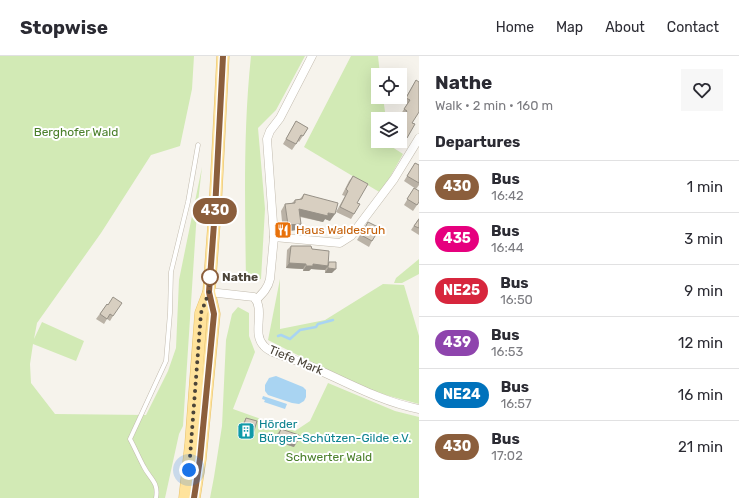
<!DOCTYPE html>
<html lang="en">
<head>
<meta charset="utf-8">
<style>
	:root { --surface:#fff; --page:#f7f7f7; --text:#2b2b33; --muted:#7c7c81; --line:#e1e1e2 }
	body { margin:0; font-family:Rubik,sans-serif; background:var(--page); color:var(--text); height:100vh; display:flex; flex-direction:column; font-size:15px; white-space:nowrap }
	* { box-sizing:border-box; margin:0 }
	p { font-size:13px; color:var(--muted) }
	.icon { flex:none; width:22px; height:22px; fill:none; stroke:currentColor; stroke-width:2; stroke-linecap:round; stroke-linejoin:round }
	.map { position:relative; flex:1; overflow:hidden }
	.panel { display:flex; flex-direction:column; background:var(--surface); width:320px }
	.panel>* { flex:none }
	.badge { padding:0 8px; border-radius:13px; font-size:14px; line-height:26px }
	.tools { position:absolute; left:371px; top:12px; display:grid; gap:8px }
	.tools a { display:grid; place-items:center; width:36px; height:36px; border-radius:0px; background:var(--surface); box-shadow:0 4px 16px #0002; font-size:20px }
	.you { position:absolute; width:20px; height:20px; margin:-10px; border:3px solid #fff; border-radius:50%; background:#1a73e8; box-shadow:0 0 0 6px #1a73e833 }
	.map>.badge { position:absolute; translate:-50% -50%; box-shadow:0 0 0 2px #fff }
	h2 { padding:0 16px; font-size:15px; line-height:36px }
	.round { display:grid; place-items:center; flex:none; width:42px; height:42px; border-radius:0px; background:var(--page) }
	.overview { display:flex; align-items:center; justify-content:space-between; height:68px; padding:0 16px }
	h1 { font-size:19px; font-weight:700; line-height:30px }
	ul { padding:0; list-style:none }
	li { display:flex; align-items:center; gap:12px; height:52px; padding:0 16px; border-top:1px solid var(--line) }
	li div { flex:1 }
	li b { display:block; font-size:15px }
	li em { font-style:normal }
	li .badge { min-width:44px; font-weight:700; text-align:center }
	header { display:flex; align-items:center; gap:24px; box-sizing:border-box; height:56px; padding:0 20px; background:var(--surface); border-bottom:1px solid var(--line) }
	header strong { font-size:19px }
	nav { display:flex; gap:22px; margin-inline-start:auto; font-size:14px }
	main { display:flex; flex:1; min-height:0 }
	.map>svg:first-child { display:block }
	.green { fill:#d2eab5 }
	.water { fill:#a9d4f2 }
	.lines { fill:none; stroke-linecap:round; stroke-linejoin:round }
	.stream { stroke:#a9d4f2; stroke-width:2.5 }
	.lane-casing { stroke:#c2bbae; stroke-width:5 }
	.street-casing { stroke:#c2bbae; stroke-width:9 }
	.primary-casing { stroke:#e6c16a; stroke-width:13 }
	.lane { stroke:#fff; stroke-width:4 }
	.street { stroke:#fff; stroke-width:8 }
	.primary { stroke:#ffe39c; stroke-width:12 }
	.wall { fill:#bab2a6 }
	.shaded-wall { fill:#979187 }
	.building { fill:#d8cfc1; stroke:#979187 }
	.line-casing { stroke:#fff; stroke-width:9 }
	.line { stroke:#8b5e3c; stroke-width:6 }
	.walk { stroke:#4b4439; stroke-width:4; stroke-dasharray:0 7.2 }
	.stop-dot { fill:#fff; stroke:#8b5e3c; stroke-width:2 }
	.labels { text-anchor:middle; stroke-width:4; stroke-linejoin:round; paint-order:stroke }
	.park-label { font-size:12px; fill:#4a7f2a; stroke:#fff }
	.food-label { font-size:12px; fill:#c56008; stroke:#fff; text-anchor:start }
	.stop-label { font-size:12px; font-weight:bold; fill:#4b4439; stroke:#fff; text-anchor:start }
	.street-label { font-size:12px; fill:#4b4439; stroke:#fff }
	.culture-label { font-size:12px; fill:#0d838f; stroke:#fff; text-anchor:start }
</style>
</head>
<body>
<header>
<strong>Stopwise</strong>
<nav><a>Home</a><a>Map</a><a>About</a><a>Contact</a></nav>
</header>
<main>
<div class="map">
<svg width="419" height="442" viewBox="0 0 419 442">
	<rect width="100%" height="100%" fill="#f6f3ec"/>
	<g class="green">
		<path d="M0,0h194l-2,33 -12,57 -29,9 -50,78 -64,90 -3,16 8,-17 42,19 -8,20 -43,-17 -3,20 1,19 24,31 91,1 22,-44 8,-23 3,-68 23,-113 -5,44 -14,215 -4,8 -14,64h-165z"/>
		<path d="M251,0h54l-29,54 -18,18 7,81 -4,70 -15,3c-1,-75 -3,-151 5,-226z"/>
		<path d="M351,0h27l2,19h-2v22h5l3,22h-8v22h10l1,4 14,9 -22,39 -77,-46z"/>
		<path d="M419,203v15l-17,9h-8l2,-5z"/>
		<path d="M280,223v50l45,-9 58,-36 21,1 15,51v68l-41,-11 -51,-23 -59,-30z"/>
		<path d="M238,251l11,6v23l6,16 -22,57 62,22 15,-10 18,-38 67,28 24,6v81h-209l4,-21 8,-51 4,-86 6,-26z"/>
	</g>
	<g class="water">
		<path d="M276,320l27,11 3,3v7l-2,4 -5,3 -7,-1 -24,-8 -3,-4v-6l4,-7z"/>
		<path d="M263,340l24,8 -2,5 -21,-7 1,-2 -3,-1z"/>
	</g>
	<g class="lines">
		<path class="stream" d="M278,280l3,-1 9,4 10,-9 16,-3 2,-3 15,-4"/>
		<g class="lane-casing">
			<path id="lane" d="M156,442c3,-16 -6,-19 -12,-31 -5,-9 -9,-19 -14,-28l36,-78 4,-48 1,-41 17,-70 10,-57"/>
		</g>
		<g class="street-casing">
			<g id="street">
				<path d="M274,181l66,6 11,-7 43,-57 25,-41"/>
				<path d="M209,236l45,5c12,14 -3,36 10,49 7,8 28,12 39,17 38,16 75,38 116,46"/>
				<path d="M256,244c7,-7 12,-12 14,-21l4,-42 -7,-98 3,-8 10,-13 32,-62"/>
			</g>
		</g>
		<g class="primary-casing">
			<g id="primary">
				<path d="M185,442l6,-54 10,-131 8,-21"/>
				<path d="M194,442l6,-39 14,-145 -5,-22 1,-14 5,-68 8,-154"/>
			</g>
		</g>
		<use href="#lane" class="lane"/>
		<use href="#street" class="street"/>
		<use href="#primary" class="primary"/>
	</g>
	<g class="wall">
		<path d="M416,24l-4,43 -5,15 -3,4h-1l-3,4 -7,-4 1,-1h6v-18l4,-8 -3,-1 6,-10 -4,-2z"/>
		<path d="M296,65l12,7 -9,14 -1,-1 -6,9 -9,-6z"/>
		<path d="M415,107l4,2v20l-3,4 -12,-8z"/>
		<path d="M353,120l4,27 -3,11 -3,5 -15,-7 9,-16 -3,-1 7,-14z"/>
		<path d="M414,132l5,14 -6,9 -9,-6z"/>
		<path d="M304,138l26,27 -5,-2 -2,3 -23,-5 1,7 -5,6 -13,2 -2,-21 4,-7 7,-1 3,-3 5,-1z"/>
		<path d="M419,162v17l-8,-5z"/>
		<path d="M368,166l4,19 -3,6 -12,-7z"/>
		<path d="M291,190l21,3 16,13 4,11h-7v-3l-14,-1 -2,2h-6v-2l-17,-1 1,-18z"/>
		<path d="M107,248l6,12 -3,5 -3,-2 -3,5 -8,-5z"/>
		<path d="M246,362l7,16 -4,5 -10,-4 4,-12z"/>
		<path d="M281,373l13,18 -19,-6 2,-7z"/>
	</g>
	<g class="shaded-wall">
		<path d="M299,153l29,4 7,1 -5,7 -5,-2 -2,3 -28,-7z"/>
		<path d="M301,168l-5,6 -13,2 5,-7z"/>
		<path d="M289,207l17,1 -3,5 -17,-1z"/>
		<path d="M313,208l15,2 -3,4 -14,-1 -2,2h-6l3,-5z"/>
		<path d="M328,212l8,1 -4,4h-7z"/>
		<path d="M242,374l11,4 -4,5 -10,-4z"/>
		<path d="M278,380l19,6 -3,5 -19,-6z"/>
	</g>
	<g class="building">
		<path d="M416,24l3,2v30l-7,11 3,1 -8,14 -1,-1 -3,4 -3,-1v-16l7,-13 -3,-2 6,-9 -4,-2z"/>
		<path d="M296,65l12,7 -5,8 -2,-1 -5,9 -10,-5z"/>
		<path d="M415,107l4,2v18l-12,-7z"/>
		<path d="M353,120l15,8 -11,19 3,1 -6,10 -14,-7 8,-16 -2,-2z"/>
		<path d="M414,132l5,3v11l-2,3 -10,-6z"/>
		<path d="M304,138l34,9 -3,11 -7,-1v3l-29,-7 2,15 -13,1 -3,-21 10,-1v-3l7,-1z"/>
		<path d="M419,163v9l-5,-2z"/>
		<path d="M368,166l12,6 -8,13 -11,-6z"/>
		<path d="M291,190h20l1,3 17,2 -1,15 1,-4h7v7l-8,-1v-2l-15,-2v2h-7v-2l-17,-1z"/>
		<path d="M113,241l9,6 -9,13 -3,-2 -3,5 -7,-5 7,-10 1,1z"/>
		<path d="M246,362l11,3 -4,13 -11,-4z"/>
		<path d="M281,373l18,6 -2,7 -19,-6z"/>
	</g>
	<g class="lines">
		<g class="line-casing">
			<path id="line" d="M194,442l6,-39 14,-145 -5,-22 1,-14 5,-68 8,-154"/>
		</g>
		<use href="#line" class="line"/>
		<path class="walk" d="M189,414l12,-157 8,-21 1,-15"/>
	</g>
	<defs>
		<g id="restaurant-square" transform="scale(0.9)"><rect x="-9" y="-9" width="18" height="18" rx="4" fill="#e8710a" stroke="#fff"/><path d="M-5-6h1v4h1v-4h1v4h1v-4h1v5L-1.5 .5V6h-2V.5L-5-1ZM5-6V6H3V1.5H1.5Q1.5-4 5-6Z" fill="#fff"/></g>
		<g id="building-square" transform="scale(0.9)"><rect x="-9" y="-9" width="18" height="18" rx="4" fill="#0f9aa8" stroke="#fff"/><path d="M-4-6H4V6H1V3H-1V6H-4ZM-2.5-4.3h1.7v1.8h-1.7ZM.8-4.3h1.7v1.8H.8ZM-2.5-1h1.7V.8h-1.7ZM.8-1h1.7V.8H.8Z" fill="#fff"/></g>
	</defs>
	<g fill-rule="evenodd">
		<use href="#restaurant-square" x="283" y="174"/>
		<use href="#building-square" x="246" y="375"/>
	</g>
	<circle class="stop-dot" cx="210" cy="221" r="8"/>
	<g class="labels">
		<g class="park-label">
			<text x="76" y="80">Berghofer Wald</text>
			<text x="329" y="405">Schwerter Wald</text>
		</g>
		<g class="food-label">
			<text x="296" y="178">Haus Waldesruh</text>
		</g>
		<g class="stop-label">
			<text x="222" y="225">Nathe</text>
		</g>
		<g class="street-label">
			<text transform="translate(296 304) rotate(23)" y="4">Tiefe Mark</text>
		</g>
		<g class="culture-label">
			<text x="259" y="372">Hörder<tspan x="259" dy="14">Bürger-Schützen-Gilde e.V.</tspan></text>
		</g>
	</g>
</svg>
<div class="tools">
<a><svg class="icon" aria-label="locate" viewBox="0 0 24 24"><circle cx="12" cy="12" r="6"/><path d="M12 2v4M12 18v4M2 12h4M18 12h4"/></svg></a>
<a><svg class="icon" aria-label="layers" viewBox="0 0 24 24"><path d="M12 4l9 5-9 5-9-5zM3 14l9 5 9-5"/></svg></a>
</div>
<div class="you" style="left:189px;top:414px"></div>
<b class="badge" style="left:215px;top:155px;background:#8b5e3c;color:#fff">430</b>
</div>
<section class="panel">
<div class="overview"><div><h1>Nathe</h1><p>Walk · 2 min · 160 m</p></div><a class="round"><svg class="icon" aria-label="heart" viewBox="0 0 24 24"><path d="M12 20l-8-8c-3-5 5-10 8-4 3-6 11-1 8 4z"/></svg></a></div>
<h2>Departures</h2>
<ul>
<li><span class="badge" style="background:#8b5e3c;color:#fff">430</span><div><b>Bus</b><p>16:42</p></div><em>1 min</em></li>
<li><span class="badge" style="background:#e6007e;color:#fff">435</span><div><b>Bus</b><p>16:44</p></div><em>3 min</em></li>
<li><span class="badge" style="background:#d7263d;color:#fff">NE25</span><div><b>Bus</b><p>16:50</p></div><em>9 min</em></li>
<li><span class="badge" style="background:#8e44ad;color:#fff">439</span><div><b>Bus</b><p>16:53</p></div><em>12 min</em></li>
<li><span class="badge" style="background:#0072bc;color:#fff">NE24</span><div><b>Bus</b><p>16:57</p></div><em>16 min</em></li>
<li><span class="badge" style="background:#8b5e3c;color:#fff">430</span><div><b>Bus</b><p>17:02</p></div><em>21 min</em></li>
</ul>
</section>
</main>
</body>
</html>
